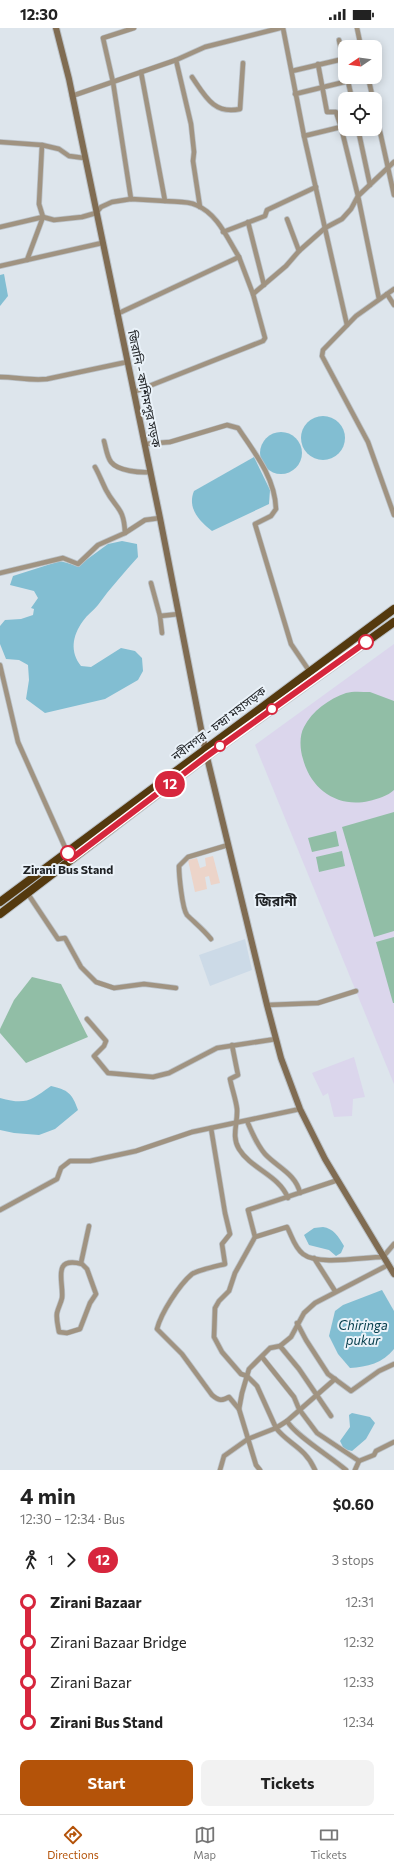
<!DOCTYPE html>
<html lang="en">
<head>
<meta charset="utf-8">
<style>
	:root { --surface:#fff; --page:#f2f2f2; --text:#222; --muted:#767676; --line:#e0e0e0; --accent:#b45309 }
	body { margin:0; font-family:Commissioner,"Noto Sans Bengali",sans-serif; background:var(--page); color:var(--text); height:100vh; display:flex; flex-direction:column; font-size:15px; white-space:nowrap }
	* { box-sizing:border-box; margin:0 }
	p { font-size:13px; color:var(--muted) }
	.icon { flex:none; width:22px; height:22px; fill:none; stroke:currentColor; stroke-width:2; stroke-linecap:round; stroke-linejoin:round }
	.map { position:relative; height:1442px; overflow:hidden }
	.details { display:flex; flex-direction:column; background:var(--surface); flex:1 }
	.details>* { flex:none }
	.badge { padding:0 8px; border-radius:13px; font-size:14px; line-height:26px }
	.needle { width:26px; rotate:257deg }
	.tools { position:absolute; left:338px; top:12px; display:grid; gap:8px }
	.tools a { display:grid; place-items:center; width:44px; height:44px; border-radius:8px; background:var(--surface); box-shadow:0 2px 10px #0003; font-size:20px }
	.map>.badge { position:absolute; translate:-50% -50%; box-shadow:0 0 0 2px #fff }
	.legs { display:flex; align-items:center; gap:6px; height:44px; padding:0 20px; font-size:13px }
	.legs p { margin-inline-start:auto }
	.summary { display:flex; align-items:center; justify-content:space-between; height:68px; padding:0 20px }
	h1 { font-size:22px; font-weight:700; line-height:30px }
	.primary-button { display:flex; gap:8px; margin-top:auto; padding:8px 20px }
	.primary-button a { flex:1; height:46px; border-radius:8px; background:var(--accent); color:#fff; font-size:16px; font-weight:700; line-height:46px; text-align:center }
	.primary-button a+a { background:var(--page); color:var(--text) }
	ul { padding:0 20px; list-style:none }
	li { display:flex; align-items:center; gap:14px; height:40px; font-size:15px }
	li i { display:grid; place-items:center; width:6px; height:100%; margin:0 5px; background:currentColor }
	li i::after { content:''; width:10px; height:10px; margin:-5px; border:3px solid; border-radius:50%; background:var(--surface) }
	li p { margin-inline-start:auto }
	li:first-child i { background:linear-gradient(#0000 50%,currentColor 0) }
	li:last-child i { background:linear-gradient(currentColor 50%,#0000 0) }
	.status { display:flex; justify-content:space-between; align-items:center; height:28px; padding:0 20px; background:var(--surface); direction:ltr }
	.status svg { height:11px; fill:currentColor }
	.tab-bar { display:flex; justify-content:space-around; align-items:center; height:56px; border-top:1px solid var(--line); background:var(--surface); font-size:11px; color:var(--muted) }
	.tab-bar a { display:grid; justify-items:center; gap:2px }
	.tab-bar .current { color:var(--accent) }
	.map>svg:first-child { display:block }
	.built { fill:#ccdae7 }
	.education { fill:#dbd6ec }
	.medical { fill:#ecd4c9 }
	.green { fill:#91bea6 }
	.water { fill:#82bed2 }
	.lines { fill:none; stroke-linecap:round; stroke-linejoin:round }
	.street-casing { stroke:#bbc2c8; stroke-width:6 }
	.secondary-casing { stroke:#bbc2c8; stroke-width:8 }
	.highway-casing { stroke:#bbc2c8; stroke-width:10 }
	.street { stroke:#a09381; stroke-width:4.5 }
	.secondary { stroke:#806c52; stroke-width:6 }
	.highway { stroke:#54390e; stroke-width:8 }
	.line-1-casing { stroke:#fff; stroke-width:9 }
	.line-1 { stroke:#d7263d; stroke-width:6 }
	.stop-1-dot { fill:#fff; stroke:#d7263d; stroke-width:2 }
	.labels { text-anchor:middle; stroke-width:4; stroke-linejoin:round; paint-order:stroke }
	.street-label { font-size:12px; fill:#202326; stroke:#eaf2f9 }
	.stop-label { font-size:12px; font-weight:bold; fill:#202326; stroke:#eaf2f9 }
	.water-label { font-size:13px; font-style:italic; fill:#08404e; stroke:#eaf2f9 }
	.quarter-label { font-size:14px; font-weight:bold; fill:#202326; stroke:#eaf2f9 }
</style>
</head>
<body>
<div class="status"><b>12:30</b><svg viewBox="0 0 49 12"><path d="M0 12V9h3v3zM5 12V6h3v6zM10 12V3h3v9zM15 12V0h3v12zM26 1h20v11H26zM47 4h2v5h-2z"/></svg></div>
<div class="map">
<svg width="394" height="1442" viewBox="0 0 394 1442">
	<rect width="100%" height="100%" fill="#dde5ec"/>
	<path class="built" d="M245,911l7,31 -42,16 -11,-31z"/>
	<g class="education">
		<path d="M394,616v440l-139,-339z"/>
		<path d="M354,1029l11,40 -12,2 -1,17 -18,1 -6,-24 -5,3 -11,-23z"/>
	</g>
	<path class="medical" d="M213,828l7,27 -9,2 -2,-9 -4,1 2,12 -12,3 -7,-32 9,-2 3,10 6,-2 -1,-8z"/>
	<g class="green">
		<path d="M370,664l24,9v89c-6,6 -17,9 -25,11 -31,7 -58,-11 -66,-42 -3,-9 -4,-23 1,-32 8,-16 25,-28 42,-34 7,-2 16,-1 24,-1z"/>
		<path d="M394,784v119l-20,6 -32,-110z"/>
		<path d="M336,803l3,15 -27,6 -4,-14z"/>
		<path d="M342,823l3,15 -26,6 -3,-15z"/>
		<path d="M394,909v66h-1l-17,-61z"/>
		<path d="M32,949l29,7 27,53 -62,26 -26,-30v-4l14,-29z"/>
	</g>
	<g class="water">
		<path d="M4,246l4,22 -8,10v-31z"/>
		<circle cx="323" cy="410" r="22"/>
		<circle cx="281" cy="425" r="21"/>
		<path d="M254,429l16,33 -1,14 -57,27c-13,-10 -25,-23 -18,-40z"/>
		<path d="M122,513l15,3 1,13c-14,16 -28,31 -40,48 -5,6 -11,10 -15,16 -11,15 -13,31 -2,45l10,1 30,-19 14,3 7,7 1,13 -5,9 -33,19 -60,14 -19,-14 3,-19 -1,-15 -9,-5 -13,-1 -6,-15v-18l5,-6 16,-1 12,-4 1,-6 -3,-1 7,-10 -4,-7 -24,-6 3,-9 47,-15 18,5 30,-22z"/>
		<path d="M51,1058c17,4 21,7 27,24l-23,19 -16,6 -25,-2 -14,-3v-32c26,7 30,3 51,-12z"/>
		<path d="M323,1199c10,1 16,10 21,19l-3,7 -5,3 -7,-6 -20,-5 -5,-10 10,-7z"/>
		<path d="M382,1262l12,21v38c-11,14 -27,18 -44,19l-12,-14 -9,-18 6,-25 8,-6z"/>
		<path d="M352,1385l18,4 5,6 -9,16 -14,12 -8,-2 -4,-8 10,-14 -1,-12z"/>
	</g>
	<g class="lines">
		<g class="street-casing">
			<g id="street">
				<path d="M357,0l4,19"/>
				<path d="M339,12l6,28"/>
				<path d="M176,32l15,64 3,28 -1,9 7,46"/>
				<path d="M318,36l9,48h9l5,15"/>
				<path d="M292,43l51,-12"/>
				<path d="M141,44l24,129c10,1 23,0 31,4 22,9 31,33 43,52"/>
				<path d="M192,49c13,19 22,38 48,32l3,-46"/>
				<path d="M347,49l5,22"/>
				<path d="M368,49l5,22"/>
				<path d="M295,66l70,-17"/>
				<path d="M72,68l104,-36 29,-13 75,-19"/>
				<path d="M375,81l19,86"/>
				<path d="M358,101l12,56"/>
				<path d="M304,108l43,189"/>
				<path d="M0,114l42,3 17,4 10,7 15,2"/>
				<path d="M131,171l-18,-117 -10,-44 31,-10"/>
				<path d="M287,191l12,32"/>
				<path d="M248,194l16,63"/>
				<path d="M0,199l43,-10 11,3 28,-3 14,-4 5,-6 11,-5 19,-3 34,2"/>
				<path d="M223,204l42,-16 2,-6 49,-23"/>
				<path d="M27,232l16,-43 -4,-13 3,-59"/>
				<path d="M0,238l102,-23"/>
				<path d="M394,261l-38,27 -33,34 -1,6 46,86 26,73"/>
				<path d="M387,266l7,11"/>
				<path d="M379,271l-21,-103 36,-34"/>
				<path d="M117,286l122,-57 14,37 33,-28 13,-15 26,-23 17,-9 9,-10 7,-13 -17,-69 -37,9 -21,-108"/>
				<path d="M0,349c16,0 31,4 47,2l80,-17"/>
				<path d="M134,364l129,-51 2,-3 -12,-44"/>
				<path d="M104,413c2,7 3,16 7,21 7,9 29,11 40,10"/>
				<path d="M145,416l25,-2 57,-17 11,3c17,25 37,50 38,81l-5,7 -16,8 36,120 19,28"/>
				<path d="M125,505l20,-13 15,-2"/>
				<path d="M0,545l63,-15 15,6 20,-19 27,-12c-1,-26 -9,-24 -19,-43 -4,-8 -7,-16 -11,-23"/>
				<path d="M151,555l9,33 19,-2"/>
				<path d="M160,588l2,17"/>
				<path d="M0,637l18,77 50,112"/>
				<path d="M28,866l30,45 7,-1 16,29 15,15 18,6 30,-4 32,4"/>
				<path d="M211,911c-8,-10 -16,-16 -24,-24 -5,-7 -8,-40 -8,-49l9,-9 40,-12"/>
				<path d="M267,977l51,-2 38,-12"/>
				<path d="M87,991l19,22 -2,5 -10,10 14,17 45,4 16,-4 48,-25 59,-9"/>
				<path d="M232,1017l6,30 -8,4c2,10 6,21 7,30 1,14 -6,27 2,40 12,20 40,26 49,49"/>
				<path d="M247,1093c5,12 10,24 18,33 12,13 31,20 35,39"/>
				<path d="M211,1100l14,85 5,21 -8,10 3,20c-8,2 -27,6 -33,10 -13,11 -31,39 -35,55l25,25 30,41c7,6 10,6 17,2l10,12"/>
				<path d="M0,1182l57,-31 4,-11 9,-7h20l46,-10 56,-19 108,-23"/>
				<path d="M255,1209l-7,-27 90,-30"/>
				<path d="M314,1230l21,33"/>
				<path d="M82,1236c-31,-8 -18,18 -20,34 -1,5 -4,10 -5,15 -1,6 1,13 2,19l8,1 13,-4 10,-26 6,-9 -9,-25 -6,-6 8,-37"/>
				<path d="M297,1295l9,17 22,34 23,17 28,-20 15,-7"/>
				<path d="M280,1318l19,23 32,47"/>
				<path d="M262,1329l32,40 5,12 18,24 42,28"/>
				<path d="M287,1393c8,14 44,36 59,49"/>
				<path d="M220,1442l4,-14 24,-17 28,-11 11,-7 48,-42"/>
				<path d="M260,1442l-4,-5 -17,-56 3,-16 7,-24 21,-21 10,-2 11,-9 13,-24 11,-10 73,-38"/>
				<path d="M315,1442c-10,-23 -27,-26 -39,-42l-19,-42 -10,-10 -6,-2 -19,-22 -8,-15 1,-29 4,-7 10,-10 6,-18 20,-36 32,-10c5,9 7,20 16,27 15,12 61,3 80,3l11,-13"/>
				<path d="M355,1442l4,-9 15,-6 2,-4 18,-9"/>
			</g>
		</g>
		<g class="secondary-casing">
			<path id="secondary" d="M56,0l13,51 91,439 45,231 62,256 14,53 19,51 25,50 69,115"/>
		</g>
		<g class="highway-casing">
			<g id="highway">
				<path d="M0,874l394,-293"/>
				<path d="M0,886l207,-158 187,-134"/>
			</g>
		</g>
		<use href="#street" class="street"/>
		<use href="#secondary" class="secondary"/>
		<use href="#highway" class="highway"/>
	</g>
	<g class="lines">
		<g class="line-1-casing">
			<path id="line-1" d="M68,825l3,6 136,-103 159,-114"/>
		</g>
		<use href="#line-1" class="line-1"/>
	</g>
	<g class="stop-1-dot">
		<circle cx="366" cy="614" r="7"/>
		<circle cx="272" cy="681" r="5"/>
		<circle cx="220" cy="718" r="5"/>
		<circle cx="68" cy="825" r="7"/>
	</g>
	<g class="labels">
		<g class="street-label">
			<text transform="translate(144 361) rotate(78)" y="4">জিরানি - কাশিমপুর সড়ক</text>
			<text transform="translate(219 696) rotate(-37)" y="4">নবীনগর - চন্দ্রা মহাসড়ক</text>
		</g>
		<g class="stop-label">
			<text x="68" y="846">Zirani Bus Stand</text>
		</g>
		<g class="water-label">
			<text x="363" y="1302">Chiringa<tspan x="363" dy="15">pukur</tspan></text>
		</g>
		<g class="quarter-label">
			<text x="276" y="878">জিরানী</text>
		</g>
	</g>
</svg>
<div class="tools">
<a><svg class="needle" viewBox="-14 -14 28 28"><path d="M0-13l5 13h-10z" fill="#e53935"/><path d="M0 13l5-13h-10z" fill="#767676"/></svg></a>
<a><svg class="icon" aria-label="locate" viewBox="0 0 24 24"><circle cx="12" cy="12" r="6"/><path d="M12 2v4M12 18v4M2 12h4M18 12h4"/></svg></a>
</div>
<b class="badge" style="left:170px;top:756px;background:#d7263d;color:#fff">12</b>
</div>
<section class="details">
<div class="summary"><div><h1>4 min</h1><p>12:30 – 12:34 · Bus</p></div><b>$0.60</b></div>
<div class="legs"><svg class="icon" aria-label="walk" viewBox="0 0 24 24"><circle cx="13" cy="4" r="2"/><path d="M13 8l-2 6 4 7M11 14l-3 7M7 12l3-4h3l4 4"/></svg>1<svg class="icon" aria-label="forward" viewBox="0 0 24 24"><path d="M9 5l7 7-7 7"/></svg><b class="badge" style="background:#d7263d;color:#fff">12</b><p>3 stops</p></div>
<ul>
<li><i style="color:#d7263d"></i><b>Zirani Bazaar</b><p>12:31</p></li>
<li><i style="color:#d7263d"></i><span>Zirani Bazaar Bridge</span><p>12:32</p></li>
<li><i style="color:#d7263d"></i><span>Zirani Bazar</span><p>12:33</p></li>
<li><i style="color:#d7263d"></i><b>Zirani Bus Stand</b><p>12:34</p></li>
</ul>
<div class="primary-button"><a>Start</a><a>Tickets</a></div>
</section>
<nav class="tab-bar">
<a class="current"><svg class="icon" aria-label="directions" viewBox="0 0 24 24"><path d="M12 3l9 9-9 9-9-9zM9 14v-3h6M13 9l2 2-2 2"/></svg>Directions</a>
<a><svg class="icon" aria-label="map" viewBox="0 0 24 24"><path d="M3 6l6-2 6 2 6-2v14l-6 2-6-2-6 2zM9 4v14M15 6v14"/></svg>Map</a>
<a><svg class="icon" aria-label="tickets" viewBox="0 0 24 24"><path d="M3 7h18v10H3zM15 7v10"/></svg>Tickets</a>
</nav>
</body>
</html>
